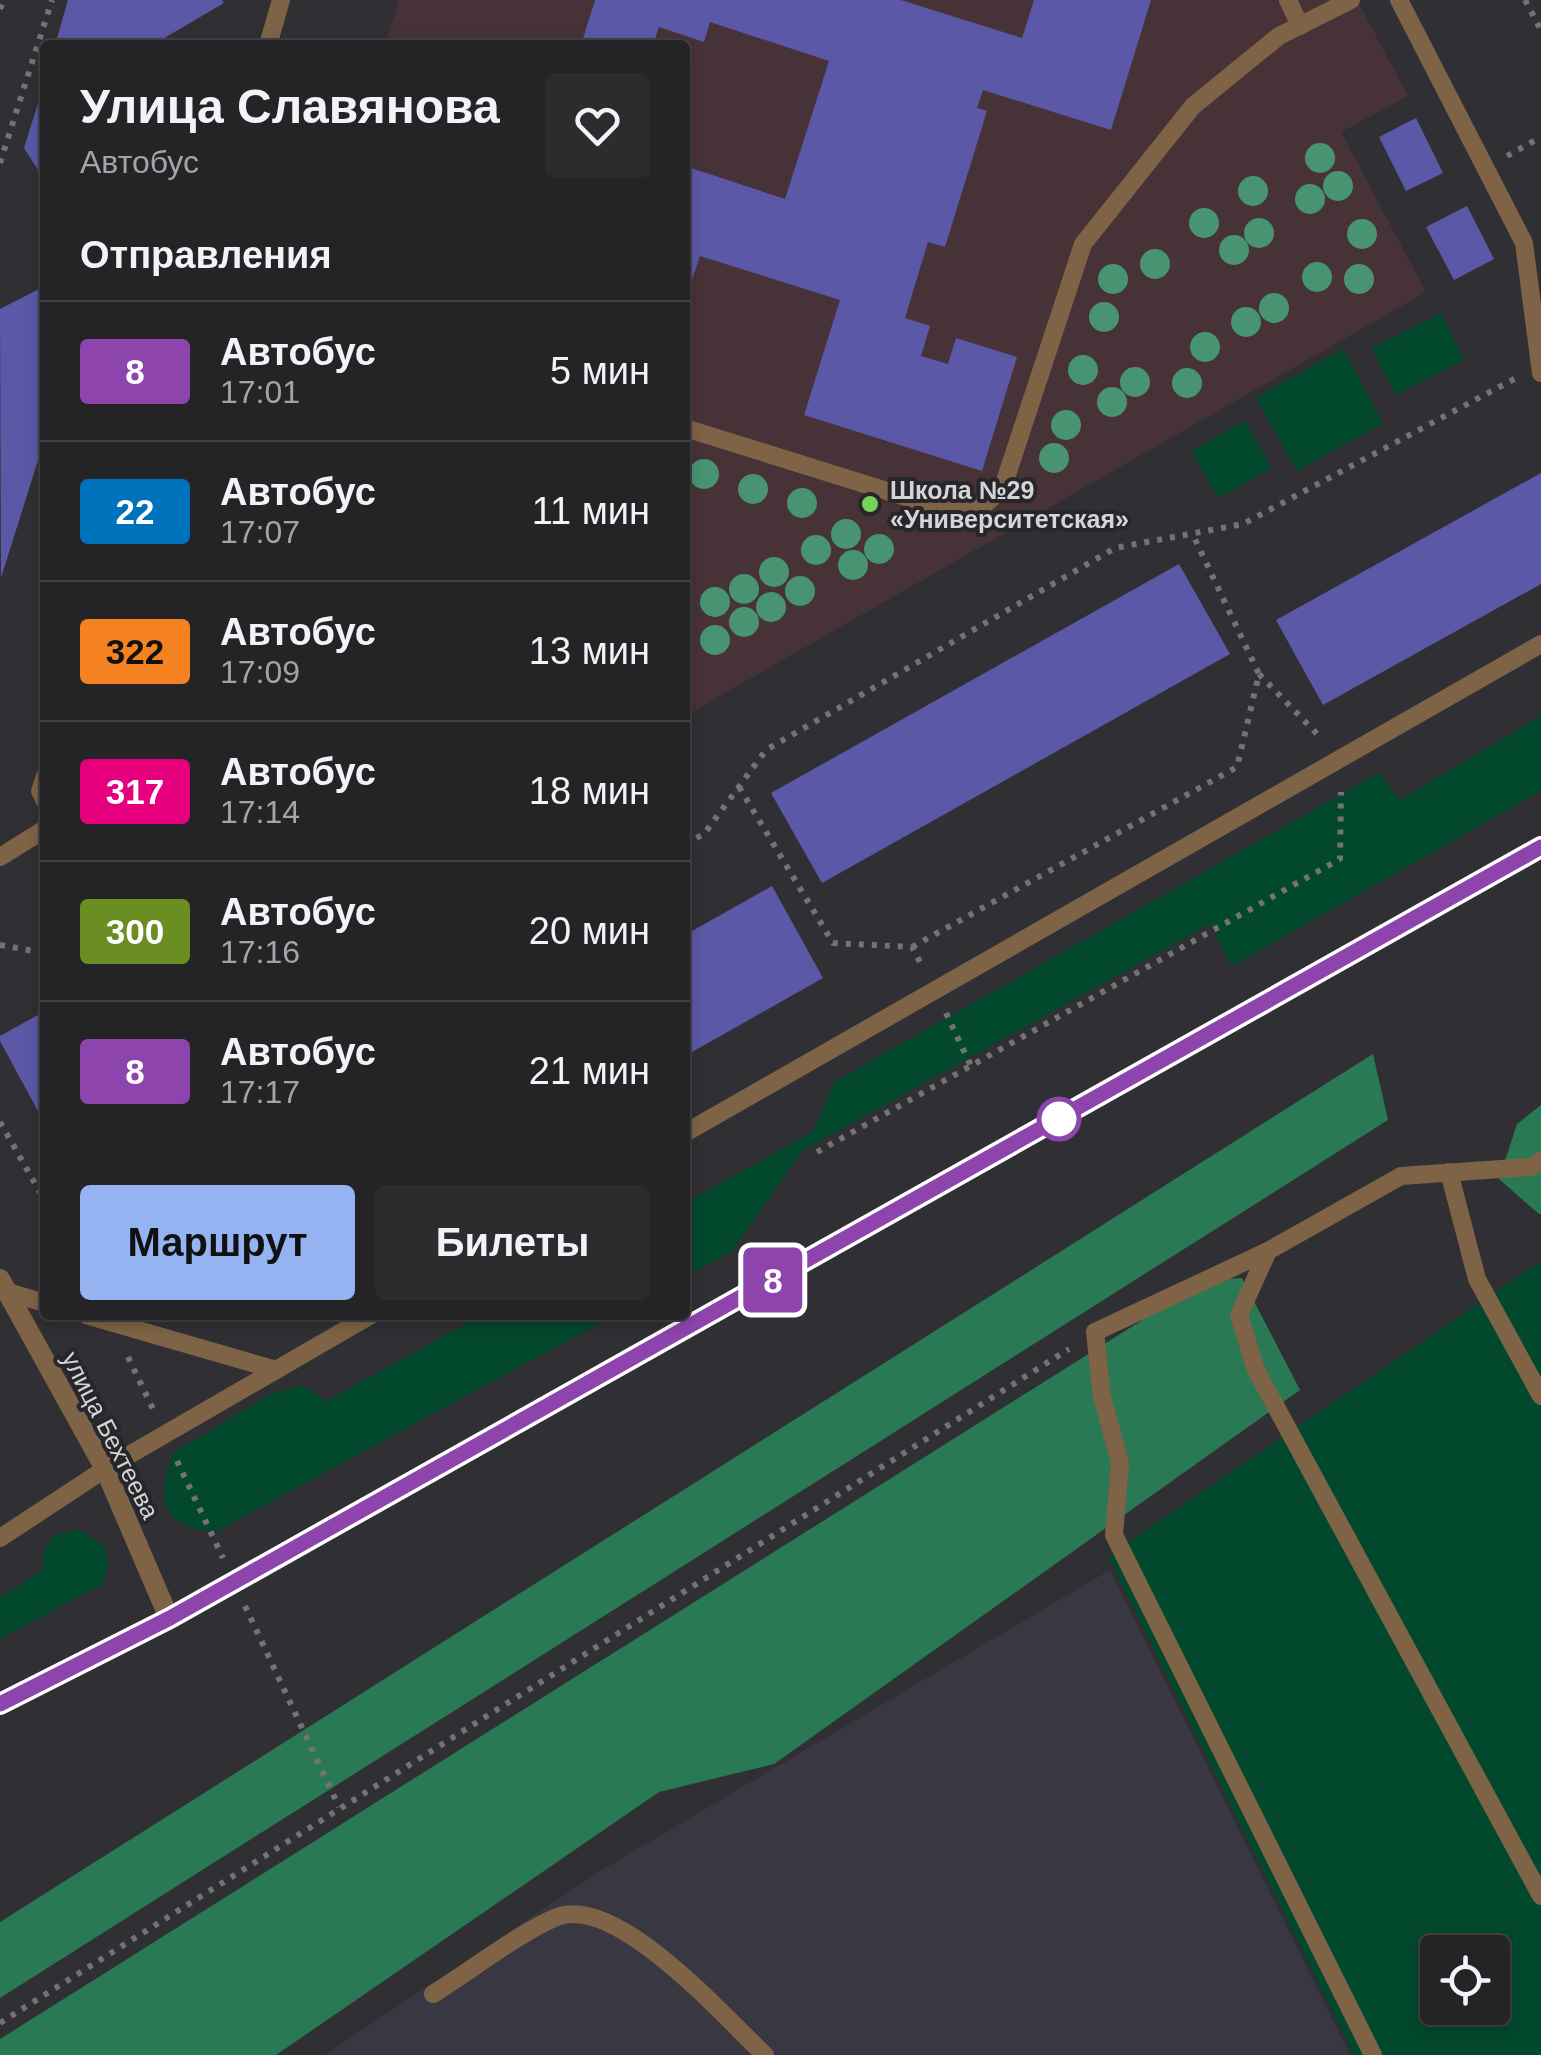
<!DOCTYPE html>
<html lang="ru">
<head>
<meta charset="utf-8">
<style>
	:root { --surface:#242427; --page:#2c2c2f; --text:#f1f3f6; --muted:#a3a4a7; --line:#414144; --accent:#95b2f1 }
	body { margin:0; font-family:Helvetica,sans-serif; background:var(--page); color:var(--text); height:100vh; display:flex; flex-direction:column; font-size:38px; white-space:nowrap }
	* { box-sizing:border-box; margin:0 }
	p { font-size:32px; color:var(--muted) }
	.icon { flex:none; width:55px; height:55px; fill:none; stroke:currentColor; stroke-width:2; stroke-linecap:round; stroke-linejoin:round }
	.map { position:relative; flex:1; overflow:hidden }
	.drawer { position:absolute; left:40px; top:40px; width:650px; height:1280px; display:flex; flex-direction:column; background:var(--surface); border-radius:10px; box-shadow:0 5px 15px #0003,0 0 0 2px var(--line) }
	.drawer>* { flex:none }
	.badge { padding:0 20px; border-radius:8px; font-size:35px; line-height:65px }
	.fabs { position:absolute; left:1420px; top:1935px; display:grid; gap:20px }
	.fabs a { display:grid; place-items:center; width:90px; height:90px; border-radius:10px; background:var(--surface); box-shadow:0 5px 15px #0003,0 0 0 2px var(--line); font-size:50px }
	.map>.badge { position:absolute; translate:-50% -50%; box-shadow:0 0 0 5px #fff }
	h2 { padding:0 40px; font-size:38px; line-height:90px }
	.round { display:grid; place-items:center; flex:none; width:105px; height:105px; border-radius:10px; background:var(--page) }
	.summary { display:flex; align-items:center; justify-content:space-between; height:170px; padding:0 40px }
	h1 { font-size:48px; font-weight:800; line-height:75px }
	.primary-button { display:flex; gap:20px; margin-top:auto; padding:20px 40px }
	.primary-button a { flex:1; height:115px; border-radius:10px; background:var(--accent); color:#111; font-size:40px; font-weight:800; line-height:115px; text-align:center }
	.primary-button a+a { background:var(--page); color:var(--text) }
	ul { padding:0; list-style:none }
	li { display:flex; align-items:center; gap:30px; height:140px; padding:0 40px; border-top:2px solid var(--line) }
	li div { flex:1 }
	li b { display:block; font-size:38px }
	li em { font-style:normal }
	li .badge { min-width:110px; font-weight:700; text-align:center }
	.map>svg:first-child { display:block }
	.built { fill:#393842 }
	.education { fill:#463237 }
	.green { fill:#02482d; fill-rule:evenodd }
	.forest { fill:#287954 }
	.building { fill:#5b58a7 }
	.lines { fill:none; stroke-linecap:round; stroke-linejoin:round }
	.path { stroke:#737376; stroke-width:6; stroke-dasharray:5 8; stroke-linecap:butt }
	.service { stroke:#7e6346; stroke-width:18 }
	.minor { stroke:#7e6346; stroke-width:20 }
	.tree { fill:#489472 }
	.line-casing { stroke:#fff; stroke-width:22 }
	.line { stroke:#8e44ad; stroke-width:15 }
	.poi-dot { fill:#75d25a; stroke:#27262a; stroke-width:4 }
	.stop-dot { fill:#fff; stroke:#8e44ad; stroke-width:5 }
	.labels { text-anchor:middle; stroke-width:8; stroke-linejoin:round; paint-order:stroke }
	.poi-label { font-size:25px; font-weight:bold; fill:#d5d5d8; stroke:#27262a; text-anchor:start }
	.street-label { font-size:25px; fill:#d5d5d8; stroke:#27262a }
</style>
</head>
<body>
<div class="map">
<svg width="1541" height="2055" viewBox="0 0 1541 2055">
	<rect width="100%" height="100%" fill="#303034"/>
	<path class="built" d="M1110,1570l240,485h-1025l277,-185z"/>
	<path class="education" d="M399,0h958l51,96 -67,36 85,160 -741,424v-671h-300z"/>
	<g class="green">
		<path d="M1441,313l23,47 -68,35 -25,-47z"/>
		<path d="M1343,349l40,74 -86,48 -41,-73z"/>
		<path d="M1245,421l27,47 -54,30 -26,-47z"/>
		<path d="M1541,716v75l-309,175 -22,-42 -408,227 -70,100 -47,26v-74l128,-71 21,-50 545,-309 21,27z"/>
		<path d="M1541,1261v794h-187l-246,-499zM1438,1952h54v56h-54z"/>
		<path d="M482,1315h133l-398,216c-56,-1 -62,-34 -43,-79l99,-59 30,-8 23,16z"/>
		<path d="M79,1529l24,16 6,18 -6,21 -103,55v-41l42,-27 2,-19 9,-16z"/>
	</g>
	<g class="forest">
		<path d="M1373,1054l15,66 -1388,878v-76z"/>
		<path d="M1541,1105v109h-2l-40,-35 18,-55z"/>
		<path d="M1242,1278l58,112 -526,374 -115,28 -383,263h-276v-16l1206,-759z"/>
	</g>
	<g class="building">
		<path d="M68,0h154l2,3 -58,34 -3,8h-108z"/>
		<path d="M595,0h306l121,38 12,-38h117l-40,130 -128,-40 -6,18 10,3 -42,136 -17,-5 -23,76 25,8 -9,30 27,8 8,-26 61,19 -35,114 -178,-56 36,-115 -140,-44 -15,45v-135l100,33 44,-138 -119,-39 -6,20 -45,-15 -6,18h-72z"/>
		<path d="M45,81v100l-21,-33z"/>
		<path d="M1416,118l27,55 -37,18 -27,-54z"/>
		<path d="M1467,206l27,53 -40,21 -28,-53z"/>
		<path d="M45,286v152l-44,140 -1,-269z"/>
		<path d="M1541,473v111l-218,121 -47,-85z"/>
		<path d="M1179,564l51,90 -408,229 -51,-90z"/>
		<path d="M772,886l51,92 -138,78v-121z"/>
		<path d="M45,1011v113l-45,-83v-5z"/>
	</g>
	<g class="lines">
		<g class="path">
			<path d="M1525,0l16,30"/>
			<path d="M0,9l3,-9"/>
			<path d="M1507,156l34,-19"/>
			<path d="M0,163l52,-163"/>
			<path d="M1259,674l62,64"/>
			<path d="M739,787l94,156 79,4 10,19"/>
			<path d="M685,844l19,-10 62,-84 349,-202 128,-24 273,-146"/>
			<path d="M0,945l45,8"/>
			<path d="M912,947l325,-180 22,-93 -67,-141"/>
			<path d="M946,1013l25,53"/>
			<path d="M0,1122l45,79"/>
			<path d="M817,1152l523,-293 1,-67"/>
			<path d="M128,1357l25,52"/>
			<path d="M177,1461l46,97"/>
			<path d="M245,1606l94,201"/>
			<path d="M0,2023l1069,-674"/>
		</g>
		<g class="service">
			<path d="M1288,0l12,26"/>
			<path d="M1399,0l125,243 17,130"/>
			<path d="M268,45l13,-45"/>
			<path d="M685,428l266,83c27,2 37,-6 53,-27l79,-240 110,-138 86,-70 72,-36"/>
			<path d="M45,776l-5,15 5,10"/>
			<path d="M0,857l45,-28"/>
			<path d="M685,1133l856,-489"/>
			<path d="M1541,1161l-10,6 -130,9 -133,75 -29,64 17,55 285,526"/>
			<path d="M1449,1172l28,107 64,117"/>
			<path d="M1268,1251l-173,81 7,64 18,67 -6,72 259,520"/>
			<path d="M7,1292l38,11"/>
			<path d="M86,1315l190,55"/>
			<path d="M0,1538l105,-69 266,-154"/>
			<path d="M433,1994c36,-22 87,-62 124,-77 60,-23 167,100 208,138"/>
		</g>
		<g class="minor">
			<path d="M0,1279l105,190 64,149"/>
			<path d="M0,1704l169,-86 1372,-771"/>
		</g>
	</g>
	<g class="tree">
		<circle cx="1320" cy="158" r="15"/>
		<circle cx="1338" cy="186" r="15"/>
		<circle cx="1253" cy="191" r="15"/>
		<circle cx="1310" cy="199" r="15"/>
		<circle cx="1204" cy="223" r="15"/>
		<circle cx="1259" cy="233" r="15"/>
		<circle cx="1362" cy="234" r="15"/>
		<circle cx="1234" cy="250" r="15"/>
		<circle cx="1155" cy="264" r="15"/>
		<circle cx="1317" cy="277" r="15"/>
		<circle cx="1113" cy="279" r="15"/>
		<circle cx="1359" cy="279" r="15"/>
		<circle cx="1274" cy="308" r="15"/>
		<circle cx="1104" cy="317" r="15"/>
		<circle cx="1246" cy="322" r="15"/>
		<circle cx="1205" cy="347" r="15"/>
		<circle cx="1083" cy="370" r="15"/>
		<circle cx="1135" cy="382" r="15"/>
		<circle cx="1187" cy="383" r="15"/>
		<circle cx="1112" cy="402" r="15"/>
		<circle cx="1066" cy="425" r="15"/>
		<circle cx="1054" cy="458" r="15"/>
		<circle cx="704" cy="474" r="15"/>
		<circle cx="753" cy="489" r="15"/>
		<circle cx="802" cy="503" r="15"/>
		<circle cx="846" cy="534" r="15"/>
		<circle cx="879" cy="549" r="15"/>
		<circle cx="816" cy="550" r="15"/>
		<circle cx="853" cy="565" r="15"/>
		<circle cx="774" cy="572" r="15"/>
		<circle cx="744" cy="589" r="15"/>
		<circle cx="800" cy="591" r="15"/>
		<circle cx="715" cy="602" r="15"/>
		<circle cx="771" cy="607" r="15"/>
		<circle cx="744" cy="622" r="15"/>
		<circle cx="715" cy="640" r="15"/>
	</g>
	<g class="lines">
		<g class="line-casing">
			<path id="line" d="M0,1704l170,-86 1371,-771"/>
		</g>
		<use href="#line" class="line"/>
	</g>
	<circle class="poi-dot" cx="870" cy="504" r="10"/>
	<circle class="stop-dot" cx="1059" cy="1119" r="20"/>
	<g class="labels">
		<g class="poi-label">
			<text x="890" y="499">Школа №29<tspan x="890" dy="29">«Университетская»</tspan></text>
		</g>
		<g class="street-label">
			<text transform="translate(111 1435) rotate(63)" y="9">улица Бехтеева</text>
		</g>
	</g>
</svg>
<div class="fabs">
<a><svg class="icon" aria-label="locate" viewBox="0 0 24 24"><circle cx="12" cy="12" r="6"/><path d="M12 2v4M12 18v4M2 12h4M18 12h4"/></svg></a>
</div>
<b class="badge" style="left:773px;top:1280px;background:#8e44ad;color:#fff">8</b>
<section class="drawer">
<div class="summary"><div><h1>Улица Славянова</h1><p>Автобус</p></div><a class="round"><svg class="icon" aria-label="heart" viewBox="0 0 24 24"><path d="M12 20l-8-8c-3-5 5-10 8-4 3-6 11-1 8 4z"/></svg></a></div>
<h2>Отправления</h2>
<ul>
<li><span class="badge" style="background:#8e44ad;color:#fff">8</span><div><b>Автобус</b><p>17:01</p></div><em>5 мин</em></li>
<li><span class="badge" style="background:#0072bc;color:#fff">22</span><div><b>Автобус</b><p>17:07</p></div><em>11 мин</em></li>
<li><span class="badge" style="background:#f58220;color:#111">322</span><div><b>Автобус</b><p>17:09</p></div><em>13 мин</em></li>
<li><span class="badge" style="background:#e6007e;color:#fff">317</span><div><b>Автобус</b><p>17:14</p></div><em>18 мин</em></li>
<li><span class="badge" style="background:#6b8e23;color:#fff">300</span><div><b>Автобус</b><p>17:16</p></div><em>20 мин</em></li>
<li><span class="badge" style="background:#8e44ad;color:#fff">8</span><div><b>Автобус</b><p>17:17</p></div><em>21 мин</em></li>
</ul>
<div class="primary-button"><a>Маршрут</a><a>Билеты</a></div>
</section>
</div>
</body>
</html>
